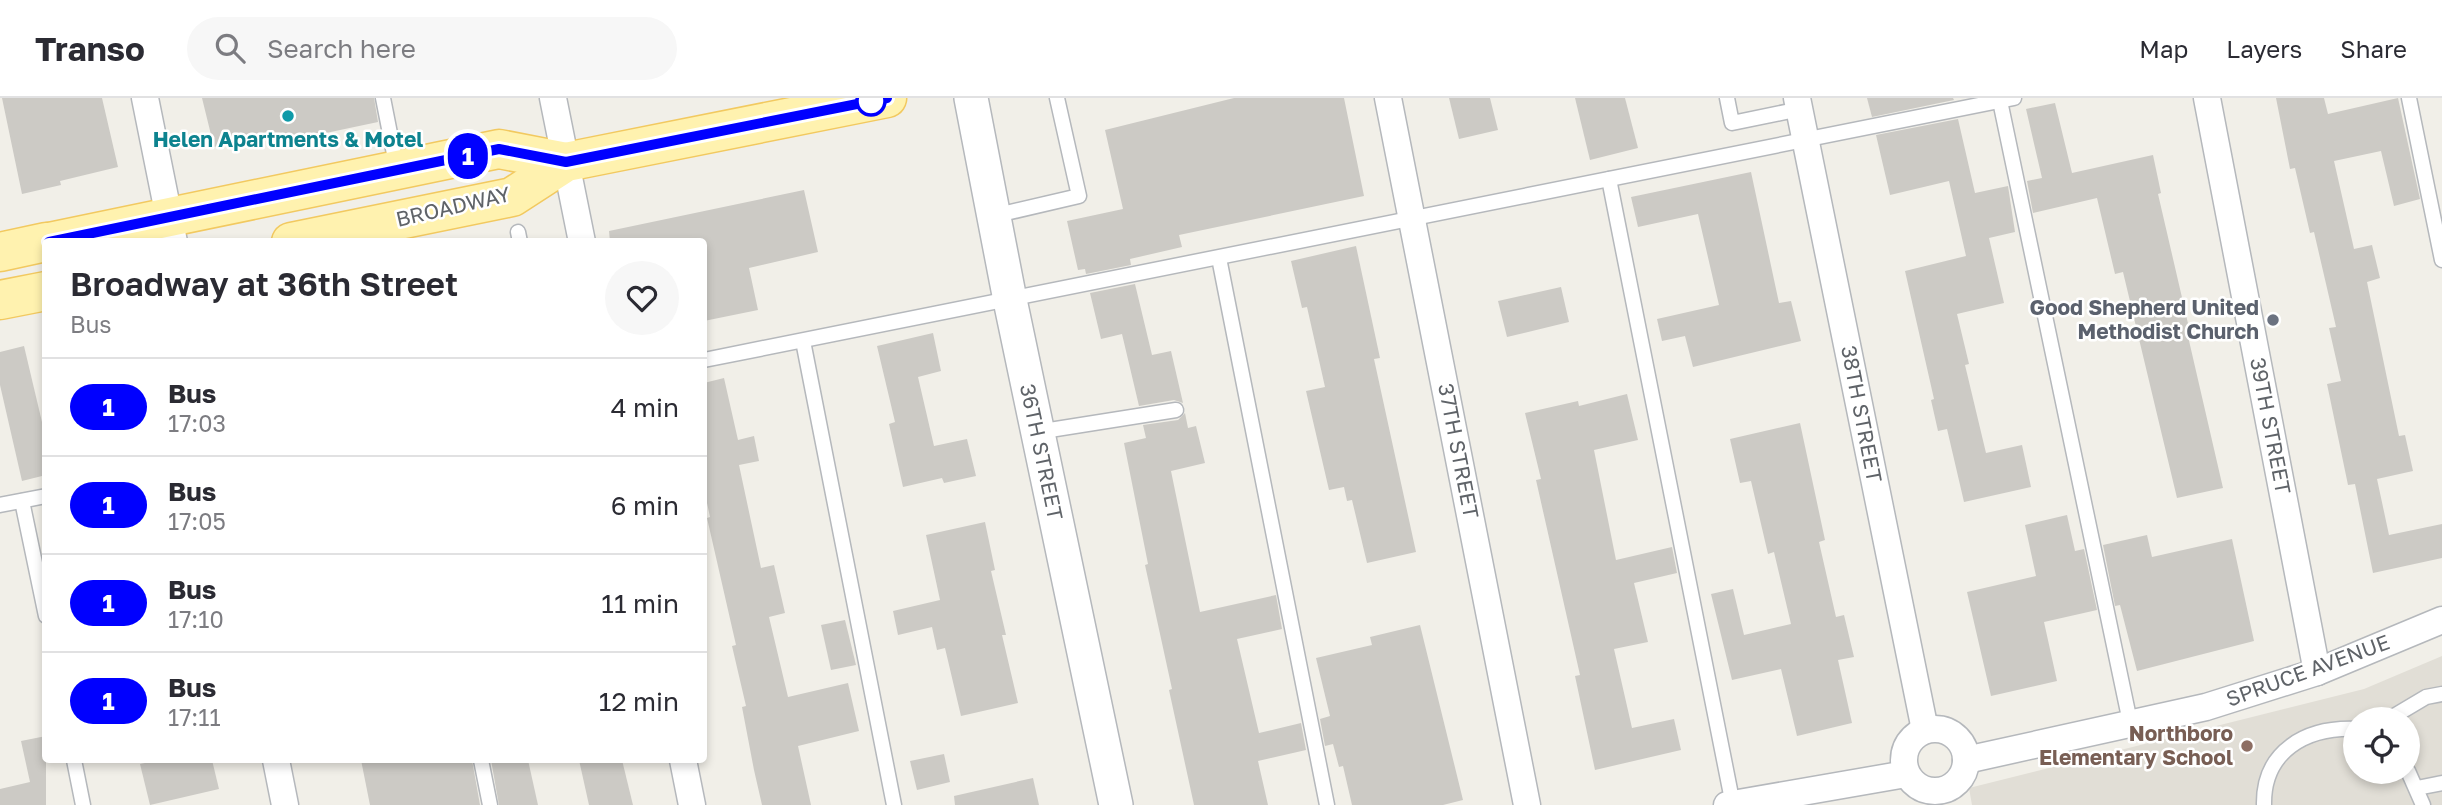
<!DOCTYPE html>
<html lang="en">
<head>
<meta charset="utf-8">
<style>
	:root { --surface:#fff; --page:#f7f7f7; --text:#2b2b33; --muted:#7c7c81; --line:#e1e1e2 }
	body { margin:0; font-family:"Golos Text",sans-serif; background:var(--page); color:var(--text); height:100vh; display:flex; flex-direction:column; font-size:26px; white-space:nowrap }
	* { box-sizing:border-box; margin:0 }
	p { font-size:23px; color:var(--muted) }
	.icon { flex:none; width:38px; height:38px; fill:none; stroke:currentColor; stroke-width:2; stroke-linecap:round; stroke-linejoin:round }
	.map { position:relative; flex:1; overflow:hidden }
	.side { position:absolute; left:42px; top:140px; width:665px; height:525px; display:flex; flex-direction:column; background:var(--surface); border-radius:7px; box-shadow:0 4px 10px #0003 }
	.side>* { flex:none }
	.badge { padding:0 14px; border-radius:23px; font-size:24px; line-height:46px }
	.tools { position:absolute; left:2343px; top:609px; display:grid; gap:14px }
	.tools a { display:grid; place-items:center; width:77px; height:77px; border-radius:50%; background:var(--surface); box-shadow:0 4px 10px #0003; font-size:35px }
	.map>.badge { position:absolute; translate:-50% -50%; box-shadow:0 0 0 4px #fff }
	.round { display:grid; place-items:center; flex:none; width:74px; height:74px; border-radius:37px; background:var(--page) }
	.head { display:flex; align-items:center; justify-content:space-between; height:119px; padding:0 28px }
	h1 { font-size:33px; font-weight:600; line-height:52px }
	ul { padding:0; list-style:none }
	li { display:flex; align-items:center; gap:21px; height:98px; padding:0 28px; border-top:2px solid var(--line) }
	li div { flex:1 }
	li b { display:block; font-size:26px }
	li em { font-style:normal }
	li .badge { min-width:77px; font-weight:700; text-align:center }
	header { display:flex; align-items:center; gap:42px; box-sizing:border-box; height:98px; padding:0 35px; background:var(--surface); border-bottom:2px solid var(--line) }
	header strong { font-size:33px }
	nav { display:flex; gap:38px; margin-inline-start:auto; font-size:24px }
	.search { width:490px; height:63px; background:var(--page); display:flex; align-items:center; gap:18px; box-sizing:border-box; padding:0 24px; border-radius:38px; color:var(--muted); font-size:26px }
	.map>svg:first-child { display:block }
	.education { fill:#e1ded6; fill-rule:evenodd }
	.building { fill:#cccac5 }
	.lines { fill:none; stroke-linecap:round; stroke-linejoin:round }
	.service-casing { stroke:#b5b8bc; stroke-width:17 }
	.minor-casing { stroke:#b5b8bc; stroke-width:29 }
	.tertiary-casing { stroke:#b5b8bc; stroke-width:36 }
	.primary-casing { stroke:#f2c960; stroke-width:41 }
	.service { stroke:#fff; stroke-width:14 }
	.minor { stroke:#fff; stroke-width:26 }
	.tertiary { stroke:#fff; stroke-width:33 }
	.primary { stroke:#fff2af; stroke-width:38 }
	.line-casing { stroke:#fff; stroke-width:16 }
	.line { stroke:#00f; stroke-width:10 }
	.stop-dot { fill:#fff; stroke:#00f; stroke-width:3.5 }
	.culture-dot { fill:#0f9aa8; stroke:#fff; stroke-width:2.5 }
	.worship-dot { fill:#6b7280; stroke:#fff; stroke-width:2.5 }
	.education-dot { fill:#8d6e63; stroke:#fff; stroke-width:2.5 }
	.labels { text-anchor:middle; stroke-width:5; stroke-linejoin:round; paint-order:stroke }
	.culture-label { font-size:21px; font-weight:bold; fill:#0d838f; stroke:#fff }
	.street-label { font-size:21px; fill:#5f6368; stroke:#fff }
	.worship-label { font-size:21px; font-weight:bold; fill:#5b616d; stroke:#fff; text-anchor:end }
	.education-label { font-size:21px; font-weight:bold; fill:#785e54; stroke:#fff; text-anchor:end }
</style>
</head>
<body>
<header>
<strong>Transo</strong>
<div class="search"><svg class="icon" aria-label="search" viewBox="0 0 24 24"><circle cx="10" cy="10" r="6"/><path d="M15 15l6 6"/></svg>Search here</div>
<nav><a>Map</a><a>Layers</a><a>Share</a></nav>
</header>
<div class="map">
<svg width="2442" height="707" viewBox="0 0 2442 707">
	<rect width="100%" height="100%" fill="#f1efe8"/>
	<path class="education" d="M2442,558v149h-470l-3,-17 395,-99zM2356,621h52v53h-52z"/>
	<g class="building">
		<path d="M2,0h100l16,69 -58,14 1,4 -39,9z"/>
		<path d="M202,0h172l4,24 -109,23 -2,-10 -53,12z"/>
		<path d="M1234,0h110l20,98 -185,39 3,12 -52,12 1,6 -45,9 -1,-5 -7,1 -11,-49 56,-12 -18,-79z"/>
		<path d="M1449,0h41l8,32 -39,9z"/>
		<path d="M1575,0h50l13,50 -48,12z"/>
		<path d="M1867,0h86l1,2 -82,17z"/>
		<path d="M2276,0h48l4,16 70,-16 22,101 -26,7 -13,-55 -47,10 20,88 18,-4 8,33 -13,4 32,154 6,-1 8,36 -36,8 12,56 53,-11v34l-69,15 -18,-89 -7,1 -21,-101 14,-3 -12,-53 7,-1 -22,-95 -4,1 -15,-65 -5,1z"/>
		<path d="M2055,5l17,70 81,-18 8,38 -3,1 32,138h-3l36,156 -46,10 -54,-226 -8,2 -18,-76 -64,15 -6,-32 15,-3 -16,-69z"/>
		<path d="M1958,21l17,74 33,-7 7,46 -26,6 15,65 -47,11 12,50 -4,1 21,88 36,-8 9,42 -67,15 -17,-73 -9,2 -7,-31 3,-1 -29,-128 61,-15 -17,-75 -59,14 -14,-60z"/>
		<path d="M1751,74l28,131 12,-2 10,40 -108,26 -8,-31 -23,5 -5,-22 62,-14 -21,-91 -60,13 -7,-30z"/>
		<path d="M804,92l14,62 -69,16 9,42 -54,11v-79h-94l-1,-11z"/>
		<path d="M1356,148l24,112 -6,1 42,193 -49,11 -15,-63 -5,1 -3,-14 -15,3 -23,-99 19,-4 -18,-80 -5,1 -11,-47z"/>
		<path d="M1135,186l17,71 19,-4 12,52 -9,-3 -35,6 -17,-72 -21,5 -11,-46z"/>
		<path d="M1561,189l8,35 -62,15 -9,-36z"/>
		<path d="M933,235l8,38 -23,6 16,69 33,-7 9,37 -32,7 -2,-5 -39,9 -14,-63 6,-2 -18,-76z"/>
		<path d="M24,248l22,93v36l-24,6 -22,-96v-33z"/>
		<path d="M724,280l14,62 16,-4 5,25 -20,4 22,103 13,-3 11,48 -16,4 19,80 60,-14 11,48 -61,15 13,59h-49l-8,-35 -12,-63 4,-1 -14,-60 4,-1 -29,-127 3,-1 -6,-28v-106z"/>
		<path d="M1627,296l11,46 -44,10 22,110 56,-13 5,26 -43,10 14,59 -34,7 18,79 42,-9 7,31 -86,20 -20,-94 5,-1 -44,-195 5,-1 -16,-66 53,-12 1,5z"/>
		<path d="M1185,315l3,15 8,-2 9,37 -34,8 29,141 76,-17 6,34 -45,10 22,94 42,-10 5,27 -48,11 10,44h-74l-25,-115 3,-1 -27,-124 3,-1 -24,-121 22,-5 -3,-13 35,-5z"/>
		<path d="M1800,325l25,117 -6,2 17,75 8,-2 10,42 -16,3 14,63 -55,13 -16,-67 -49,11 -21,-86 22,-5 11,46 47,-11 -17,-72 -6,2 -17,-73 -11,2 -10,-44z"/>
		<path d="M2067,417l8,36 9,-2 13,61 -53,12 13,59 -66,15 -24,-104 69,-16 -11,-51z"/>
		<path d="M985,424l10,48 -4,1 15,64h-4l16,68 -57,13 -16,-68 -8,2 -5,-23 -34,8 -5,-24 47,-11 -14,-65z"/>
		<path d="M2147,437l5,22 80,-18 22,102 -117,30 -17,-66 -5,1 -12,-61z"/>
		<path d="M845,522l11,45 -25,5 -10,-45z"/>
		<path d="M1420,527l43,175 -20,5h-91l-9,-39 -4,1 -6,-23 -8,2 -5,-27 10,-3 -14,-58 56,-13 -2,-8z"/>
		<path d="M46,638v69h-46v-16l30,-7 -9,-41z"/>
		<path d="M944,656l6,28 -33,8 -7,-29z"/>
		<path d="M159,662h53l7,29 -69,16 -10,-41z"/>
		<path d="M361,662h111l8,45h-110z"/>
		<path d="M491,662h37l10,45h-39z"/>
		<path d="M579,662h43l11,45h-44z"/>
		<path d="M1033,680l6,27h-84l-1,-9z"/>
	</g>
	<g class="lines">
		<g class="service-casing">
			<g id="service">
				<path d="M383,0l14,71"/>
				<path d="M1727,0l5,25 68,-14"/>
				<path d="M2409,0l33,162"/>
				<path d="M2000,3l130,621"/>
				<path d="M1609,81l124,626"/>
				<path d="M993,118l86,-20 -22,-98"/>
				<path d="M518,134l2,10"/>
				<path d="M1219,160l108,547"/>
				<path d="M803,243l91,464"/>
				<path d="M704,262l1310,-262"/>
				<path d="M1037,334l139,-22"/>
				<path d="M22,403l24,115"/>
				<path d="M0,407l46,-9"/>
				<path d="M2389,621l37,-22 16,-3"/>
				<path d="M74,662l9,45"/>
				<path d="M481,662l9,45"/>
				<path d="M2408,673l15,34"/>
				<path d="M2417,690l25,-5"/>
				<path d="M2264,707c-1,-54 42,-78 92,-76"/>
			</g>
		</g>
		<g class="minor-casing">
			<g id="minor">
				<path d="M145,0l29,144"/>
				<path d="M553,0l29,144"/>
				<path d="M1388,0l139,707"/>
				<path d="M1797,0l128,632"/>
				<path d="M2207,0l110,574"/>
				<circle cx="1935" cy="662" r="31"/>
				<path d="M276,662l9,45"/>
				<path d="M683,662l9,45"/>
				<path d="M1966,662l240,-53 111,-35 125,-52"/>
				<path d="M1727,707l179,-31"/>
			</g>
		</g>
		<g class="tertiary-casing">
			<path id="tertiary" d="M971,0l39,202 106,505"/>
		</g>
		<g class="primary-casing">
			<g id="primary">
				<path d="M49,144l450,-93 67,13"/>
				<path d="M291,144l221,-45 54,-35 321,-64"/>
				<path d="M0,154l46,-10"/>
				<path d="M0,202l46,-9"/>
			</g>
		</g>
		<use href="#service" class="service"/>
		<use href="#minor" class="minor"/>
		<use href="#tertiary" class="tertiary"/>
		<use href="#primary" class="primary"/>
	</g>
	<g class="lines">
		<g class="line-casing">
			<path id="line" d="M49,144l450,-93 67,13 321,-64"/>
		</g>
		<use href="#line" class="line"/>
	</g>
	<circle class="stop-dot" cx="871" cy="3" r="14"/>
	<circle class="culture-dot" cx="288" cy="18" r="7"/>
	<circle class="worship-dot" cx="2273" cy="222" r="7"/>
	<circle class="education-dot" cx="2247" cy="648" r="7"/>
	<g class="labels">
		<g class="culture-label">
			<text x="288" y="49">Helen Apartments &amp; Motel</text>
		</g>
		<g class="street-label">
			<text transform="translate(453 109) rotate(-13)" y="7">BROADWAY</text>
			<text transform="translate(1861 316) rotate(79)" y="7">38TH STREET</text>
			<text transform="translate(2270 328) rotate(79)" y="7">39TH STREET</text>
			<text transform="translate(1458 353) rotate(79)" y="7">37TH STREET</text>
			<text transform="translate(1041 354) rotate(78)" y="7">36TH STREET</text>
			<text transform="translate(2308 573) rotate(-20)" y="7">SPRUCE AVENUE</text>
		</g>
		<g class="worship-label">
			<text x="2259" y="217">Good Shepherd United<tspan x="2259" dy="24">Methodist Church</tspan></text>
		</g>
		<g class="education-label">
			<text x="2233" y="643">Northboro<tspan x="2233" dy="24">Elementary School</tspan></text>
		</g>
	</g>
</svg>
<div class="tools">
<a><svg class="icon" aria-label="locate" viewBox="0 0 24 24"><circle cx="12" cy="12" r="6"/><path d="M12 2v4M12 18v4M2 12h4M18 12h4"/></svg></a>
</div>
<b class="badge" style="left:468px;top:58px;background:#00f;color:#fff">1</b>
<section class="side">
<div class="head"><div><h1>Broadway at 36th Street</h1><p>Bus</p></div><a class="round"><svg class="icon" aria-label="heart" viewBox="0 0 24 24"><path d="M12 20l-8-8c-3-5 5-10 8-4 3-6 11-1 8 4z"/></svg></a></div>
<ul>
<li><span class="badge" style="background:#00f;color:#fff">1</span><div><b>Bus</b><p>17:03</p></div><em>4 min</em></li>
<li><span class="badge" style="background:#00f;color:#fff">1</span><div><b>Bus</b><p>17:05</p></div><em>6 min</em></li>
<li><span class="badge" style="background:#00f;color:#fff">1</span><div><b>Bus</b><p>17:10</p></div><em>11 min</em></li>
<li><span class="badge" style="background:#00f;color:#fff">1</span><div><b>Bus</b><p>17:11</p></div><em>12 min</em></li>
</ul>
</section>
</div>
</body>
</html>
